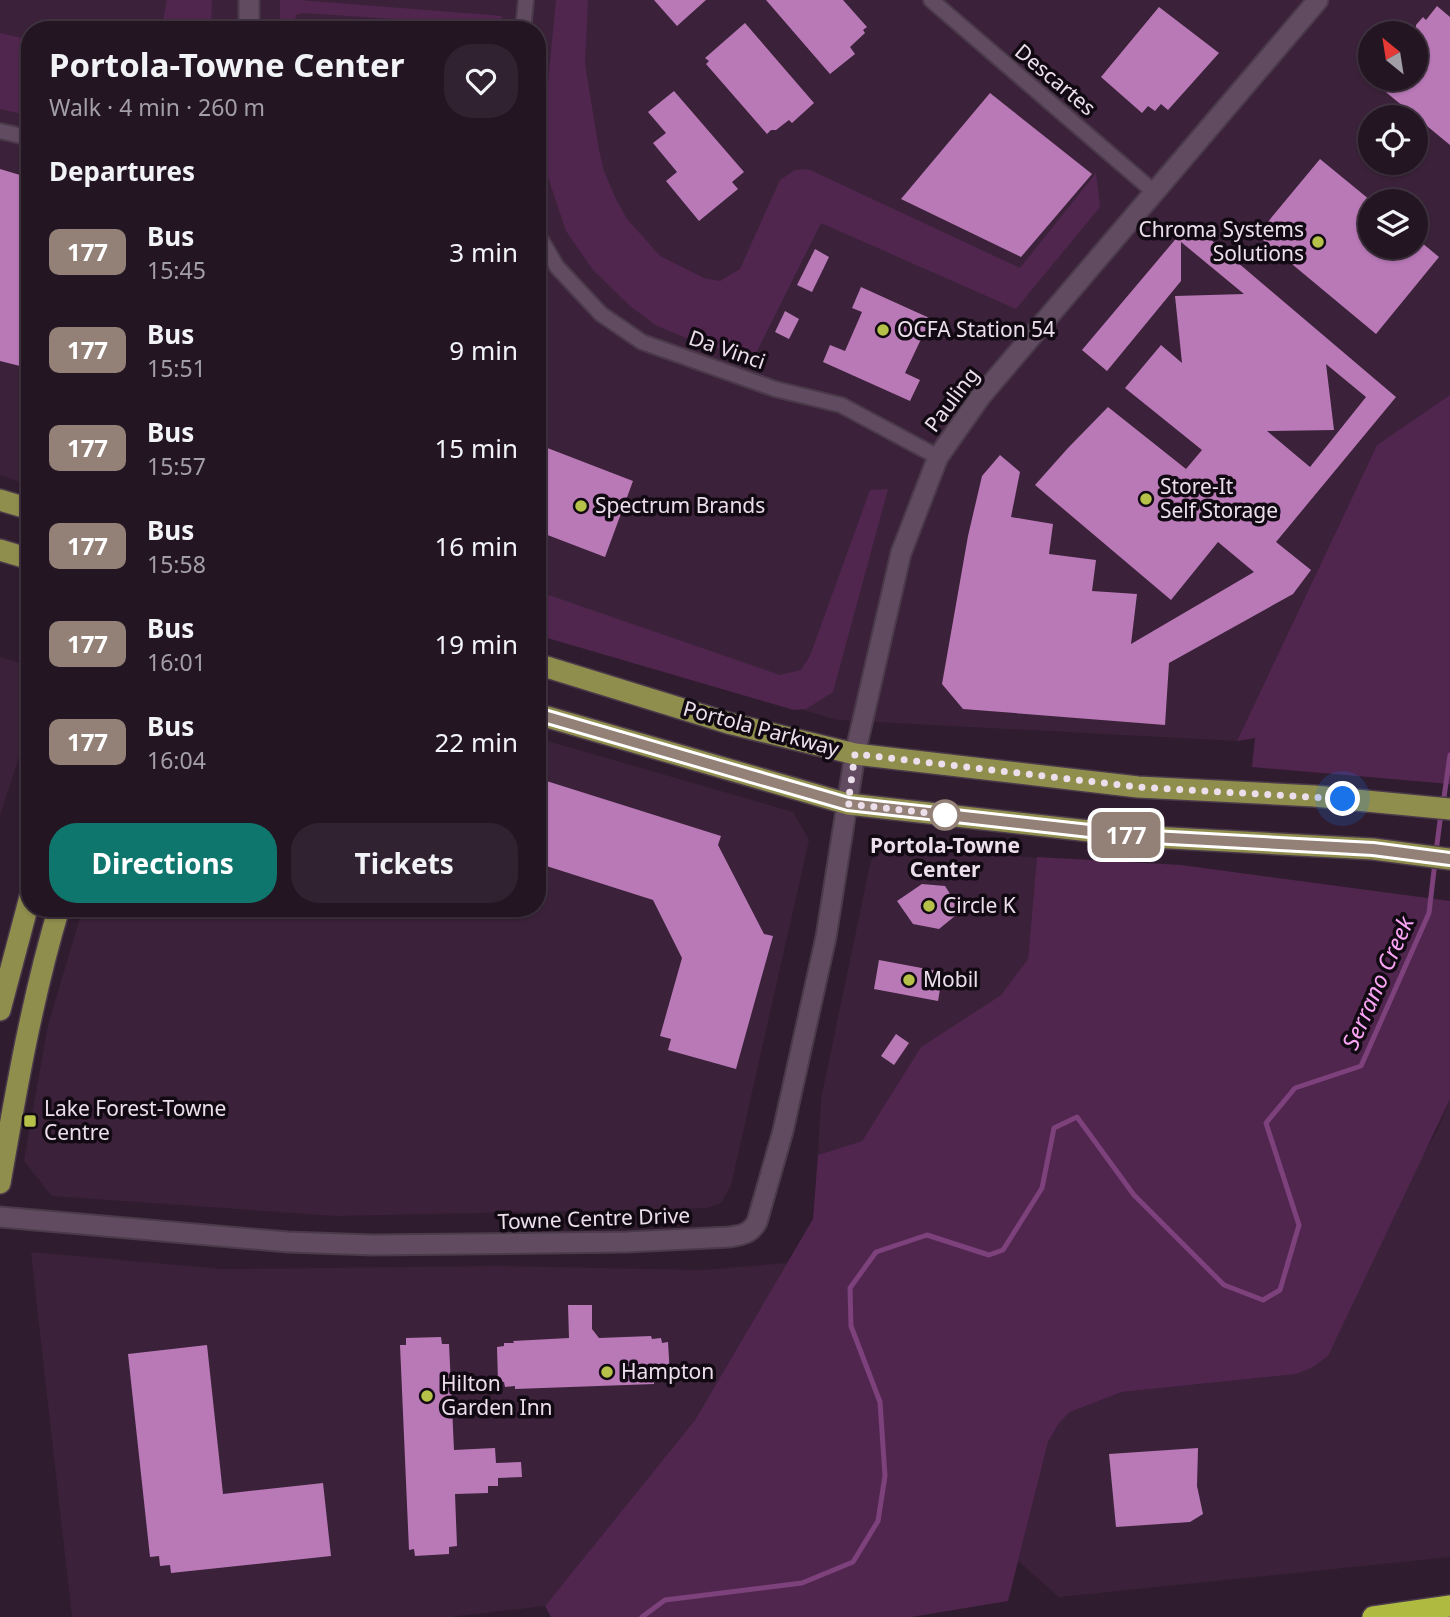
<!DOCTYPE html>
<html lang="en">
<head>
<meta charset="utf-8">
<style>
	:root { --surface:#241523; --page:#302230; --text:#f1f3f6; --muted:#a39fa6; --line:#413441; --accent:#0f766e }
	body { margin:0; font-family:"Noto Sans",sans-serif; background:var(--page); color:var(--text); height:100vh; display:flex; flex-direction:column; font-size:26px; white-space:nowrap }
	* { box-sizing:border-box; margin:0 }
	p { font-size:23px; color:var(--muted) }
	.icon { flex:none; width:38px; height:38px; fill:none; stroke:currentColor; stroke-width:2; stroke-linecap:round; stroke-linejoin:round }
	.map { position:relative; flex:1; overflow:hidden }
	.sheet { position:absolute; left:21px; top:21px; width:525px; height:896px; display:flex; flex-direction:column; background:var(--surface); border-radius:28px; box-shadow:0 2px 5px #0004,0 0 0 2px var(--line) }
	.sheet>* { flex:none }
	.badge { padding:0 14px; border-radius:10px; font-size:24px; line-height:46px }
	.needle { width:46px; rotate:330deg }
	.fabs { position:absolute; left:1358px; top:21px; display:grid; gap:14px }
	.fabs a { display:grid; place-items:center; width:70px; height:70px; border-radius:50%; background:var(--surface); box-shadow:0 2px 5px #0004,0 0 0 2px var(--line); font-size:35px }
	.you { position:absolute; width:35px; height:35px; margin:-18px; border:5px solid #fff; border-radius:50%; background:#1a73e8; box-shadow:0 0 0 10px #1a73e833 }
	.map>.badge { position:absolute; translate:-50% -50%; box-shadow:0 0 0 4px #fff }
	h2 { padding:0 28px; font-size:26px; line-height:63px }
	.round { display:grid; place-items:center; flex:none; width:74px; height:74px; border-radius:28px; background:var(--page) }
	.headline { display:flex; align-items:center; justify-content:space-between; height:119px; padding:0 28px }
	h1 { font-size:33px; font-weight:700; line-height:52px }
	.button { display:flex; gap:14px; margin-top:auto; padding:14px 28px }
	.button a { flex:1; height:80px; border-radius:28px; background:var(--accent); color:#fff; font-size:28px; font-weight:700; line-height:80px; text-align:center }
	.button a+a { background:var(--page); color:var(--text) }
	ul { padding:0; list-style:none }
	li { display:flex; align-items:center; gap:21px; height:98px; padding:0 28px }
	li div { flex:1 }
	li b { display:block; font-size:26px }
	li em { font-style:normal }
	li .badge { min-width:77px; font-weight:700; text-align:center }
	.map>svg:first-child { display:block }
	.built { fill:#3b223a; fill-rule:evenodd }
	.green { fill:#50264f }
	.lines { fill:none; stroke-linecap:round; stroke-linejoin:round }
	.stream { stroke:#7d417c; stroke-width:5 }
	.building { fill:#b979b7; fill-rule:evenodd }
	.street-casing { stroke:#4a3a4a; stroke-width:18 }
	.secondary-casing { stroke:#4a3a4a; stroke-width:23 }
	.primary-casing { stroke:#4a3a4a; stroke-width:24 }
	.highway-casing { stroke:#4a3a4a; stroke-width:24 }
	.street { stroke:#614b60; stroke-width:14 }
	.secondary { stroke:#614b60; stroke-width:19 }
	.primary { stroke:#908e4d; stroke-width:21 }
	.highway { stroke:#afba41; stroke-width:21 }
	.line-casing { stroke:#fff; stroke-width:16 }
	.line { stroke:#938177; stroke-width:10 }
	.walk { stroke:#ecdfeb; stroke-width:7; stroke-dasharray:0 12.6 }
	.poi-dot { fill:#b6c149; stroke:#120a12; stroke-width:2.5 }
	.stop-dot { fill:#fff; stroke:#938177; stroke-width:3.5 }
	.labels { text-anchor:middle; stroke-width:7; stroke-linejoin:round; paint-order:stroke }
	.street-label { font-size:21px; fill:#ecdfeb; stroke:#120a12 }
	.poi-label { font-size:21px; fill:#ecdfeb; stroke:#120a12; text-anchor:start }
	.stop-label { font-size:21px; font-weight:bold; fill:#ecdfeb; stroke:#120a12 }
	.water-label { font-size:23px; font-style:italic; fill:#fba5f7; stroke:#120a12 }
</style>
</head>
<body>
<div class="map">
<svg width="1450" height="1617" viewBox="0 0 1450 1617">
	<rect width="100%" height="100%" fill="#301c2f"/>
	<g class="built">
		<path d="M0,0h1450v395l-73,50 -140,296 -399,-21 -301,-85v-605h-507v455l-30,-10zM1370,33h46v46h-46zM1370,117h46v46h-46zM1370,201h46v46h-46z"/>
		<path d="M0,657l30,9v57l-30,92z"/>
		<path d="M537,738l256,74 16,28 -78,345 -10,18 -14,5 -371,8 -284,-20 -28,-35 24,-136 35,-117h454z"/>
		<path d="M894,845l143,13 -9,101 -27,36 -80,52 -59,94 -44,14 3,-56 50,-239z"/>
		<path d="M1450,1099v458l-391,40 -41,-36 30,-119 11,-19 11,-11 52,-20 174,-18 141,-243z"/>
		<path d="M31,1252l191,17 278,-3 203,4 84,-7 -92,157 -150,186 -95,11h-378z"/>
	</g>
	<g class="green">
		<path d="M167,0h45l-1,30h-50z"/>
		<path d="M280,0h19l203,16 -2,10 -196,-13 -8,2 -3,15h-13z"/>
		<path d="M556,0h32l-3,64 14,86 5,21 11,26 12,22 33,37 44,22 16,3 20,-12 40,-89 15,-10 13,-1 212,99 76,-95 4,34 -84,102 -195,-86 -68,136 -64,-20 -32,-13 -27,-20 -37,-36 -27,-39 -21,-63 -2,-33z"/>
		<path d="M0,33l30,7v76l-30,-7z"/>
		<path d="M1450,395v389l-198,-17 3,-29 -18,3 140,-296z"/>
		<path d="M888,489l-55,203 -27,17 -12,1 -257,-75v-44l243,84 21,-5 9,-14 60,-166z"/>
		<path d="M1037,857l144,8 269,36v198l-122,257 -15,11 -17,7 -174,18 -52,20 -11,11 -11,19 -40,159 -97,16h-360l-6,-11 150,-186 118,-201 5,-64 44,-14 59,-94 80,-52 27,-36z"/>
	</g>
	<g class="lines">
		<g class="stream">
			<path d="M1443,804l7,-49"/>
			<path d="M1436,852l5,-39"/>
			<path d="M642,1617l23,-17 137,-17 51,-21 25,-41 7,-45 -5,-74 -29,-76 -1,-38 26,-36 51,-17 62,20 14,-5 39,-62 12,-60 23,-11 57,78 90,90 39,15 17,-10 19,-65 -33,-102 29,-35 66,-22 68,-153 6,-51"/>
		</g>
	</g>
	<g class="building">
		<path d="M654,0h52l-29,26z"/>
		<path d="M766,0h77l24,27 -4,3 2,3 -15,14 5,7 -25,20z"/>
		<path d="M1437,6l13,11v128l-80,-66h46v-54l7,-8 3,3z"/>
		<path d="M1159,7l60,46 -51,57 -7,-6 -6,7 -7,-5 -6,7 -41,-36z"/>
		<path d="M745,23l69,80 -22,20 -3,-3 -13,10h-5l-4,4 -61,-70 3,-3 -4,-3z"/>
		<path d="M674,91l70,81 -12,10 6,7 -39,32 -33,-40 11,-9 -24,-29 13,-10 -18,-21z"/>
		<path d="M990,93l102,81 -71,83 -120,-58z"/>
		<path d="M1320,159l50,41v47h46v-9l23,19 -63,77 -119,-99z"/>
		<path d="M0,169l30,9v171l-6,18 -24,-6z"/>
		<path d="M1190,222l206,175 -120,145 35,28 -18,24 -124,69 -4,62 -202,-16 -21,-25 26,-148 14,-60 18,-21 20,17 -9,45 42,7 -4,30 47,6 -4,31 45,3 -6,50 123,-72 -36,-30 -47,58 -136,-115 33,-37 40,-41 78,62 16,-19 -77,-62 36,-43 21,18 -7,-67 69,-2 -63,-52v39l-74,90 -25,-21zM1326,364l40,33 -56,70 -43,-36 67,-1z"/>
		<path d="M815,249l14,8 -17,35 -15,-7z"/>
		<path d="M861,287l75,34 -9,18 -5,-2 -17,36 15,7 -10,21 -87,-39 7,-17 15,6 17,-39 -10,-4z"/>
		<path d="M785,311l14,8 -10,20 -14,-7z"/>
		<path d="M537,444l96,37 -28,76 -68,-26z"/>
		<path d="M537,778l184,58 -3,9 46,89 9,2 -37,133 -68,-19 3,-11 -11,-3 22,-78 -29,-58 -116,-37z"/>
		<path d="M922,884l23,2 16,25 -22,18 -26,-5 -16,-23z"/>
		<path d="M879,960l64,12 -5,29 -64,-12z"/>
		<path d="M896,1034l13,9 -15,22 -13,-9z"/>
		<path d="M568,1305h24v24l7,9 52,-2 1,3 9,-1 1,5 6,-1 2,34h-8l1,6h-9v2l-139,5v-3l-10,1 -1,-5 -6,-1 -1,-34 7,-1v-3h10l-1,-2 56,-3z"/>
		<path d="M441,1337l1,7h7l5,106 41,-2 1,15 25,-1 1,15 -24,1v8h-10v7l-33,1 2,52 -8,1v7l-34,2 -1,-7 -5,1 -9,-205h6v-7z"/>
		<path d="M207,1345l16,149 100,-11 8,73 -160,17 -1,-8 -10,1 -1,-10 -9,1 -22,-203z"/>
		<path d="M1198,1448l-1,38 6,28 -13,8 -74,5 -7,-73z"/>
	</g>
	<g class="lines">
		<g class="street-casing">
			<g id="street">
				<path d="M931,0l222,191"/>
				<path d="M523,30l3,-30"/>
				<path d="M0,131l30,7"/>
				<path d="M537,233l20,34 44,47 41,28 133,47 66,16 97,52"/>
			</g>
		</g>
		<g class="secondary-casing">
			<g id="secondary">
				<path d="M249,0v30"/>
				<path d="M0,1217l288,25 85,3 254,-3 102,-5c13,-2 21,-3 28,-15l26,-91 43,-194 29,-183 46,-201 37,-96 43,-61 337,-396"/>
			</g>
		</g>
		<g class="primary-casing">
			<g id="primary">
				<path d="M0,500l30,9"/>
				<path d="M0,550l30,9"/>
				<path d="M537,664l191,59 127,31 283,33 176,9 136,13"/>
				<path d="M537,714l311,90 286,32 239,13 77,10"/>
				<path d="M0,1010l30,-113"/>
				<path d="M0,1183c16,-92 32,-185 59,-275"/>
			</g>
		</g>
		<g class="highway-casing">
			<path id="highway" d="M1373,1617l77,-11"/>
		</g>
		<use href="#street" class="street"/>
		<use href="#secondary" class="secondary"/>
		<use href="#primary" class="primary"/>
		<use href="#highway" class="highway"/>
	</g>
	<g class="lines">
		<g class="line-casing">
			<path id="line" d="M537,714l311,90 286,32 239,13 77,10"/>
		</g>
		<use href="#line" class="line"/>
		<path class="walk" d="M945,815h2l-99,-11 7,-50 283,33 205,12"/>
	</g>
	<g class="poi-dot">
		<circle cx="1318" cy="242" r="7"/>
		<circle cx="883" cy="330" r="7"/>
		<circle cx="1146" cy="499" r="7"/>
		<circle cx="581" cy="506" r="7"/>
		<circle cx="929" cy="906" r="7"/>
		<circle cx="909" cy="980" r="7"/>
		<rect x="23" y="1114" width="14" height="14" rx="3.5"/>
		<circle cx="607" cy="1372" r="7"/>
		<circle cx="427" cy="1396" r="7"/>
	</g>
	<circle class="stop-dot" cx="945" cy="815" r="14"/>
	<g class="labels">
		<g class="street-label">
			<text transform="translate(1055 80) rotate(40)" y="7">Descartes</text>
			<text transform="translate(727 350) rotate(19)" y="7">Da Vinci</text>
			<text transform="translate(952 400) rotate(-53)" y="7">Pauling</text>
			<text transform="translate(761 729) rotate(15)" y="7">Portola Parkway</text>
			<text transform="translate(594 1219) rotate(-2)" y="7">Towne Centre Drive</text>
		</g>
		<g class="poi-label">
			<text x="1304" y="237" text-anchor="end">Chroma Systems<tspan x="1304" dy="24">Solutions</tspan></text>
			<text x="897" y="337">OCFA Station 54</text>
			<text x="1160" y="494">Store-It<tspan x="1160" dy="24">Self Storage</tspan></text>
			<text x="595" y="513">Spectrum Brands</text>
			<text x="943" y="913">Circle K</text>
			<text x="923" y="987">Mobil</text>
			<text x="44" y="1116">Lake Forest-Towne<tspan x="44" dy="24">Centre</tspan></text>
			<text x="621" y="1379">Hampton</text>
			<text x="441" y="1391">Hilton<tspan x="441" dy="24">Garden Inn</tspan></text>
		</g>
		<g class="stop-label">
			<text x="945" y="853">Portola-Towne<tspan x="945" dy="24">Center</tspan></text>
		</g>
		<g class="water-label">
			<text transform="translate(1378 983) rotate(-66)" y="8">Serrano Creek</text>
		</g>
	</g>
</svg>
<div class="fabs">
<a><svg class="needle" viewBox="-14 -14 28 28"><path d="M0-13l5 13h-10z" fill="#e53935"/><path d="M0 13l5-13h-10z" fill="#a39fa6"/></svg></a>
<a><svg class="icon" aria-label="locate" viewBox="0 0 24 24"><circle cx="12" cy="12" r="6"/><path d="M12 2v4M12 18v4M2 12h4M18 12h4"/></svg></a>
<a><svg class="icon" aria-label="layers" viewBox="0 0 24 24"><path d="M12 4l9 5-9 5-9-5zM3 14l9 5 9-5"/></svg></a>
</div>
<div class="you" style="left:1343px;top:799px"></div>
<b class="badge" style="left:1126px;top:835px;background:#938177;color:#fff">177</b>
<section class="sheet">
<div class="headline"><div><h1>Portola-Towne Center</h1><p>Walk · 4 min · 260 m</p></div><a class="round"><svg class="icon" aria-label="heart" viewBox="0 0 24 24"><path d="M12 20l-8-8c-3-5 5-10 8-4 3-6 11-1 8 4z"/></svg></a></div>
<h2>Departures</h2>
<ul>
<li><span class="badge" style="background:#938177;color:#fff">177</span><div><b>Bus</b><p>15:45</p></div><em>3 min</em></li>
<li><span class="badge" style="background:#938177;color:#fff">177</span><div><b>Bus</b><p>15:51</p></div><em>9 min</em></li>
<li><span class="badge" style="background:#938177;color:#fff">177</span><div><b>Bus</b><p>15:57</p></div><em>15 min</em></li>
<li><span class="badge" style="background:#938177;color:#fff">177</span><div><b>Bus</b><p>15:58</p></div><em>16 min</em></li>
<li><span class="badge" style="background:#938177;color:#fff">177</span><div><b>Bus</b><p>16:01</p></div><em>19 min</em></li>
<li><span class="badge" style="background:#938177;color:#fff">177</span><div><b>Bus</b><p>16:04</p></div><em>22 min</em></li>
</ul>
<div class="button"><a>Directions</a><a>Tickets</a></div>
</section>
</div>
</body>
</html>
